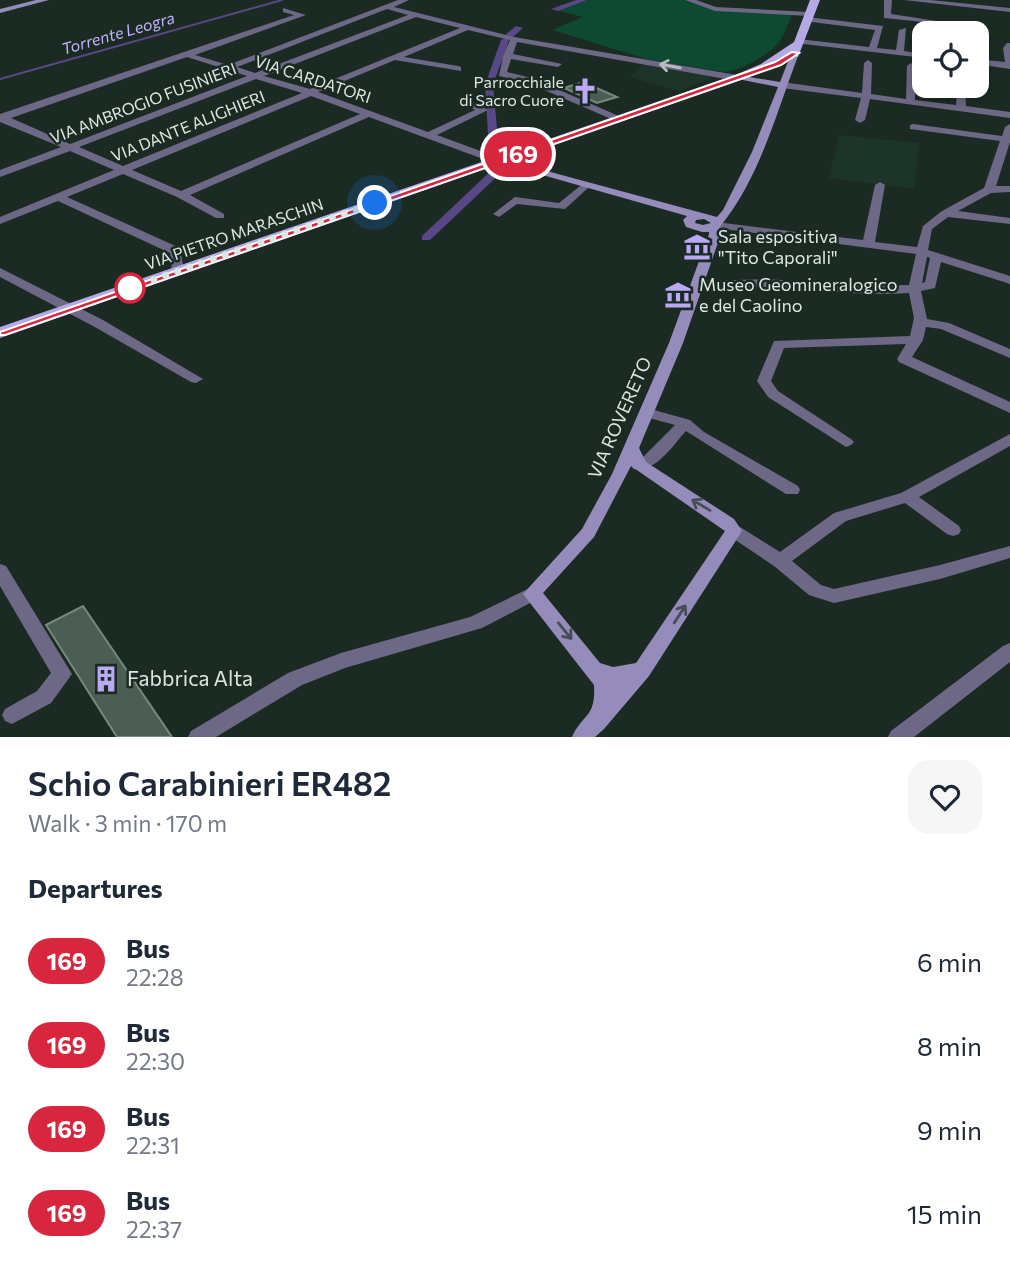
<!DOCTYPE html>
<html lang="en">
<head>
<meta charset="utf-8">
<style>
	:root { --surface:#fff; --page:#f6f6f7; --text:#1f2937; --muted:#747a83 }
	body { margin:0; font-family:Commissioner,sans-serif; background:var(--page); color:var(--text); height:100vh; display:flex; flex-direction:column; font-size:26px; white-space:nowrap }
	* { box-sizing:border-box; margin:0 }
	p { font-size:23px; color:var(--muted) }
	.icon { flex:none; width:38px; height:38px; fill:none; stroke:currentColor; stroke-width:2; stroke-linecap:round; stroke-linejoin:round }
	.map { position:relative; height:737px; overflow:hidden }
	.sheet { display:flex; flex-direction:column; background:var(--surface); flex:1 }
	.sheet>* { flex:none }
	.badge { padding:0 14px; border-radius:23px; font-size:24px; line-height:46px }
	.controls { position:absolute; left:912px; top:21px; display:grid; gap:14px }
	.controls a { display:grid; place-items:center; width:77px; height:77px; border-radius:14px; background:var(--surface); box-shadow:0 4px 10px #0003; font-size:35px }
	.you { position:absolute; width:35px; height:35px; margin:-18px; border:5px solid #fff; border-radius:50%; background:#1a73e8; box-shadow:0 0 0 10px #1a73e833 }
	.map>.badge { position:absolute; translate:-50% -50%; box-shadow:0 0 0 4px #fff }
	h2 { padding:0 28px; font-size:26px; line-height:63px }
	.round { display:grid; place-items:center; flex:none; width:74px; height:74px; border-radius:21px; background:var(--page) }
	.headline { display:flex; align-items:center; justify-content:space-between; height:119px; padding:0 28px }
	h1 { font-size:33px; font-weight:600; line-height:52px }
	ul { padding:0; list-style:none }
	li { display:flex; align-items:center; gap:21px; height:84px; padding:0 28px }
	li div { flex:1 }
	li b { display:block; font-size:26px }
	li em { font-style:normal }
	li .badge { min-width:77px; font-weight:700; text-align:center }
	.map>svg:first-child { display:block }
	.built { fill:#1d3428 }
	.green { fill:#0e4931 }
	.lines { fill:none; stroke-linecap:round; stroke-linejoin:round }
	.stream { stroke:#584887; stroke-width:2 }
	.canal { fill:#584887; fill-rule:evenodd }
	.building { fill:#4c5e54; stroke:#76897e; stroke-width:2 }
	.street { fill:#6d6885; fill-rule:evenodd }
	.secondary { fill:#958cbb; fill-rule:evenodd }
	.primary { fill:#b4a8e5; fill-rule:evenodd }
	.oneway { stroke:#b6bbc1 }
	.oneway2 { stroke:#464d58 }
	.line { fill:#d7263d; stroke:#fff; stroke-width:2 }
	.walk { stroke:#dde7e2; stroke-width:7; stroke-dasharray:0 12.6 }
	.stop-dot { fill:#fff; stroke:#d7263d; stroke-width:3.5 }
	.labels { text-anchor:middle; stroke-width:5; stroke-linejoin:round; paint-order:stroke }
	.far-water-label { font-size:16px; font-style:italic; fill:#c2b2fd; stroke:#1b2b23 }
	.far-street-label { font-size:16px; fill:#dde7e2; stroke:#1b2b23 }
	.far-poi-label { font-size:16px; fill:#dde7e2; stroke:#1b2b23; text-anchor:end }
	.poi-label { font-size:18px; fill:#dde7e2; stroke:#1b2b23; text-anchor:start }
	.street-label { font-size:18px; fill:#dde7e2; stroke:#1b2b23 }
	.near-poi-label { font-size:21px; fill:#dde7e2; stroke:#1b2b23; text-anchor:start }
</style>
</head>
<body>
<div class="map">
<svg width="1010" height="737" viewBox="0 0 1010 737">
	<rect width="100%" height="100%" fill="#1b2b23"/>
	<g class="built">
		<path d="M644,64l64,12 3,3 -32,12 -50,-14z"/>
		<path d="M839,135l81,8 -6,46 -85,-11z"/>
	</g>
	<path class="green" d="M588,0h96l31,10 78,3c-5,10 -9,24 -15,30 -10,13 -40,29 -55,29l-77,-13 -93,-29 30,-13 -30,-8z"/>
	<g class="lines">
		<path class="stream" d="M0,79l282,-79"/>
		<g class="canal">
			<path d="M576,0h11l-29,11 -7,-2z"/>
			<path d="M516,26l7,2 -11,10h-6v-4z"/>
			<path d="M505,38l4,2 -16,45 6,65 -5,3 -5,-3 -4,-65 16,-45z"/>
			<path d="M500,165l5,3 -1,2 -74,70h-8v-4l74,-70z"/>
		</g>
	</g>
	<g class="building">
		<path d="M583,82l34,15 -20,6 -33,-15z"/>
		<path d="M83,606l89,131h-55l-71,-112z"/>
	</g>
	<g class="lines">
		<g class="street">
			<path d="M398,0h11l-15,7 120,30 223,38 4,3 -4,3 -220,-39 -4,12 49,10 -4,3 -47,-8 -4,13 25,6 89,39v4l-3,1 -92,-40 -27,-6 4,-20 7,-16 -42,-10 -64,27 54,9 3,1v4l-66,-11 -77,32 110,40 47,-22 -9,-5 8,-2 14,7 -51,25 65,24v4h-8l-125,-46 -179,78 34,19v4h-8l-39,-21 -54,-23 -56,23 113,51 4,23 -6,4 -6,-4 -2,-18 -112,-52 -58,23v-7l114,-47 -44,-19 -70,26v-7l61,-23 -61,-25v-8l294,-99 -11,-3v-4l23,7 -111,40 33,10zM387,9l21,6 -153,58 -18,-6zM416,17l44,11 -150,61 -46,-13zM187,57l60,19 -177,68 -59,-26zM256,79l46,14 -179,73 -44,-19zM311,96l49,18 -179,77 -49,-21z"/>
			<path d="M685,0h11l20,7 93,5 4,2 -4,2 -94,-5z"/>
			<path d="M884,0h8l-1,14 46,7 -4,2 -49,-5z"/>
			<path d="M904,0h26l80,8v4z"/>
			<path d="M807,17l76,9 -6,22 19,2 3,-20 7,-2 -2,23 20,3v4l-129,-15v-4h3l71,8 6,-17 -71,-9 -1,-2z"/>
			<path d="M1007,43h3v26l-34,-5v-5l29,3 -2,-14z"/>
			<path d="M868,60l4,3 -1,31 35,5 1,-33 4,-3 4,3v34l41,5 1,-18 8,-1 1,20 44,6v6l-140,-19 -5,21 -5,3 -5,-3 6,-22 -79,-10 -4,-3 4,-3 80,11 2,-30z"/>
			<path d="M913,124l89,12 3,-9 5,-3v18l-14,44h14v6l-19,1 -33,18 52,7v6l-62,-7 -16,12 -4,21 82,26v8l-69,-22 -6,26 -14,3 6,28 22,4 61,26v9l-69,-29 -15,-2 -3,13 -11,17 98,45v11l-111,-51 -2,-3 9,-15 -122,4 -13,33 7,10 73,48 3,3 -3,3 -5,2 -78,-50 -11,-16 17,-40 136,-5 4,-18 -5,-25c-47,4 -93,-4 -140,-6 -25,-1 -51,6 -75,1l-2,-3 6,-4 71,-2 81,7 59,-1 7,-31 -200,-26 -6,-3 6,-3 147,18 12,-55 5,-3 5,3 -10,57 42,5 6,-21 19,-15 42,-23 16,-47 -90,-12v-4zM927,257l3,1 -5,24 -3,1z"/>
			<path d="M585,182l5,3 -1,2 -24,22 -48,-5 -18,13 -6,-3 22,-17 44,6z"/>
			<path d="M0,268l103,52 100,59 -7,4 -5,-1 -98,-56 -93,-49z"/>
			<path d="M647,408l43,12 14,12 94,54 2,4 -2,4h-12l-100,-63c-13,14 -31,43 -53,38l-2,-4 2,-4 10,-4 32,-32 -33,-9 -2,-3z"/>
			<path d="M1010,434v12l-91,51 40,29 2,4 -2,4 -6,2 -6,-2 -42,-31 -59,18 -54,40 29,24 13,4 106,-24 70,-19v12l-70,21 -106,24 -25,-8 -35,-29 -46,-31 -2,-4 2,-4 6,-2 6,2 40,25 54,-39 67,-20z"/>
			<path d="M0,564l6,2 66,108 -21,29 -39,21 -7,-3 -3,-6 3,-6 32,-18 14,-18 -51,-87z"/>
			<path d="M532,587l6,2 3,5 -3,5 -56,29 -137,40 -43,17 -86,52h-28l3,-6 97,-58 53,-20 129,-36z"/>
			<path d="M1010,643v19l-96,75h-26l3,-6 112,-85z"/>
		</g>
		<g class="secondary">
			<path d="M36,0h13l-49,13v-4z"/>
			<path d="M791,54l7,2c-22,58 -39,124 -79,172l2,6 -38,109 -44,105 7,14 88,57 8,12 -93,145 -45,53 -9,8h-23c11,-24 24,-19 22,-52l-71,-91 59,-65 30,-55 57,-131 40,-109v-2h-7l-16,-5 -3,-7 4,-4 -194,-55 9,-2 215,58 6,-7 29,-58 26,-65 -45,-9 4,-3 43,7zM704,219l7,4 -8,2 -8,-2 1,-3zM631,466l94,65 -89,132 -23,4 -13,-4 -57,-70 51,-56z"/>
		</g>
		<path class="primary" d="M810,0h10l-22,57h-8l-1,-3 -20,14 -28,12 -741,258v-11l733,-251 28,-12 33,-22z"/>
	</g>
	<defs><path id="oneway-shaft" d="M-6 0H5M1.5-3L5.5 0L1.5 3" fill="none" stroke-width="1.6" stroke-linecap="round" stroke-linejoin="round" transform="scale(1.75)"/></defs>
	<use class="oneway" href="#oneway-shaft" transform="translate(670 66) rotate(-170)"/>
	<g class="oneway2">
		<use href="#oneway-shaft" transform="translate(701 505) rotate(-149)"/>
		<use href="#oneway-shaft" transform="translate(680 614) rotate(-57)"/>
		<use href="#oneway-shaft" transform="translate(565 631) rotate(51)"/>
	</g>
	<path class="line" d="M792,52l7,1 -18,12 -776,270h-5v-3l775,-270z"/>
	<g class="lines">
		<path class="walk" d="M130,288l245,-85"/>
	</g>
	<defs>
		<g id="church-bare" transform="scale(2.1)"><path d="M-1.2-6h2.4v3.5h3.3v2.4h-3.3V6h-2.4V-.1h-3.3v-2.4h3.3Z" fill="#baaaf6" stroke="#1b2b23" stroke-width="2.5" paint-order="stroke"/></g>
		<g id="museum-bare" transform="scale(2.1)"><path d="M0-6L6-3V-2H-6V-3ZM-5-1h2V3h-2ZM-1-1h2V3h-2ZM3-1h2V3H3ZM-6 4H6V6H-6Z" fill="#baaaf6" stroke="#1b2b23" stroke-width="2.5" paint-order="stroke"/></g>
		<g id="building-bare" transform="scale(2.1)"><path d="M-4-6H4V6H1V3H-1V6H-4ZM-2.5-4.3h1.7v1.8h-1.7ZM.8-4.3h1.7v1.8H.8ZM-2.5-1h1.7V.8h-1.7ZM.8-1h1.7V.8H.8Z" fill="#baaaf6" stroke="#1b2b23" stroke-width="2.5" paint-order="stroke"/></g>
	</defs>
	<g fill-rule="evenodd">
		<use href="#church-bare" x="585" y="91"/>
		<use href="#museum-bare" x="697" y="247"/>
		<use href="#museum-bare" x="678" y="295"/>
		<use href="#building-bare" x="106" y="679"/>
	</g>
	<circle class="stop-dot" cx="130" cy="288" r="14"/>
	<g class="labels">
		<g class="far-water-label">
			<text transform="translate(118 33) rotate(-16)" y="6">Torrente Leogra</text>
		</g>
		<g class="far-street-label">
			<text transform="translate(313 79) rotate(18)" y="6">VIA CARDATORI</text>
			<text transform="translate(143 103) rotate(-21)" y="6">VIA AMBROGIO FUSINIERI</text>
			<text transform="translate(188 126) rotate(-22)" y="6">VIA DANTE ALIGHIERI</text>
			<text transform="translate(234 234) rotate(-19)" y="6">VIA PIETRO MARASCHIN</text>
		</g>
		<g class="far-poi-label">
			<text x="564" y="88">Parrocchiale<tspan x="564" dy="18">di Sacro Cuore</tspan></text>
		</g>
		<g class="poi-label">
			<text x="718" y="243">Sala espositiva<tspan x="718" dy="21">"Tito Caporali"</tspan></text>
			<text x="699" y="291">Museo Geomineralogico<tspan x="699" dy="21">e del Caolino</tspan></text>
		</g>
		<g class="street-label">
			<text transform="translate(620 418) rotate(-66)" y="6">VIA ROVERETO</text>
		</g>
		<g class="near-poi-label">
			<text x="127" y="686">Fabbrica Alta</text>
		</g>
	</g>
</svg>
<div class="controls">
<a><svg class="icon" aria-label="locate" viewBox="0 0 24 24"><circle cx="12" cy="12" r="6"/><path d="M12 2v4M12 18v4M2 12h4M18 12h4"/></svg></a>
</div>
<div class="you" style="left:375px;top:203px"></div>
<b class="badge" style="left:518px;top:154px;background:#d7263d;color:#fff">169</b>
</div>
<section class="sheet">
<div class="headline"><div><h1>Schio Carabinieri ER482</h1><p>Walk · 3 min · 170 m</p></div><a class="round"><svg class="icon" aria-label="heart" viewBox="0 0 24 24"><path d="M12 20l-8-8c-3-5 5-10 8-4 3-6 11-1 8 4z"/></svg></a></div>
<h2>Departures</h2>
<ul>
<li><span class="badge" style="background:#d7263d;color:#fff">169</span><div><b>Bus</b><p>22:28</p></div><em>6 min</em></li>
<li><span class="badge" style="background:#d7263d;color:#fff">169</span><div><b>Bus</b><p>22:30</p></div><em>8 min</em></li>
<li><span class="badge" style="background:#d7263d;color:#fff">169</span><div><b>Bus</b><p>22:31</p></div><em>9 min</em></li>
<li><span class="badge" style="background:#d7263d;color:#fff">169</span><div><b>Bus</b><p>22:37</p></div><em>15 min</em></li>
</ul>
</section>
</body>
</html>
